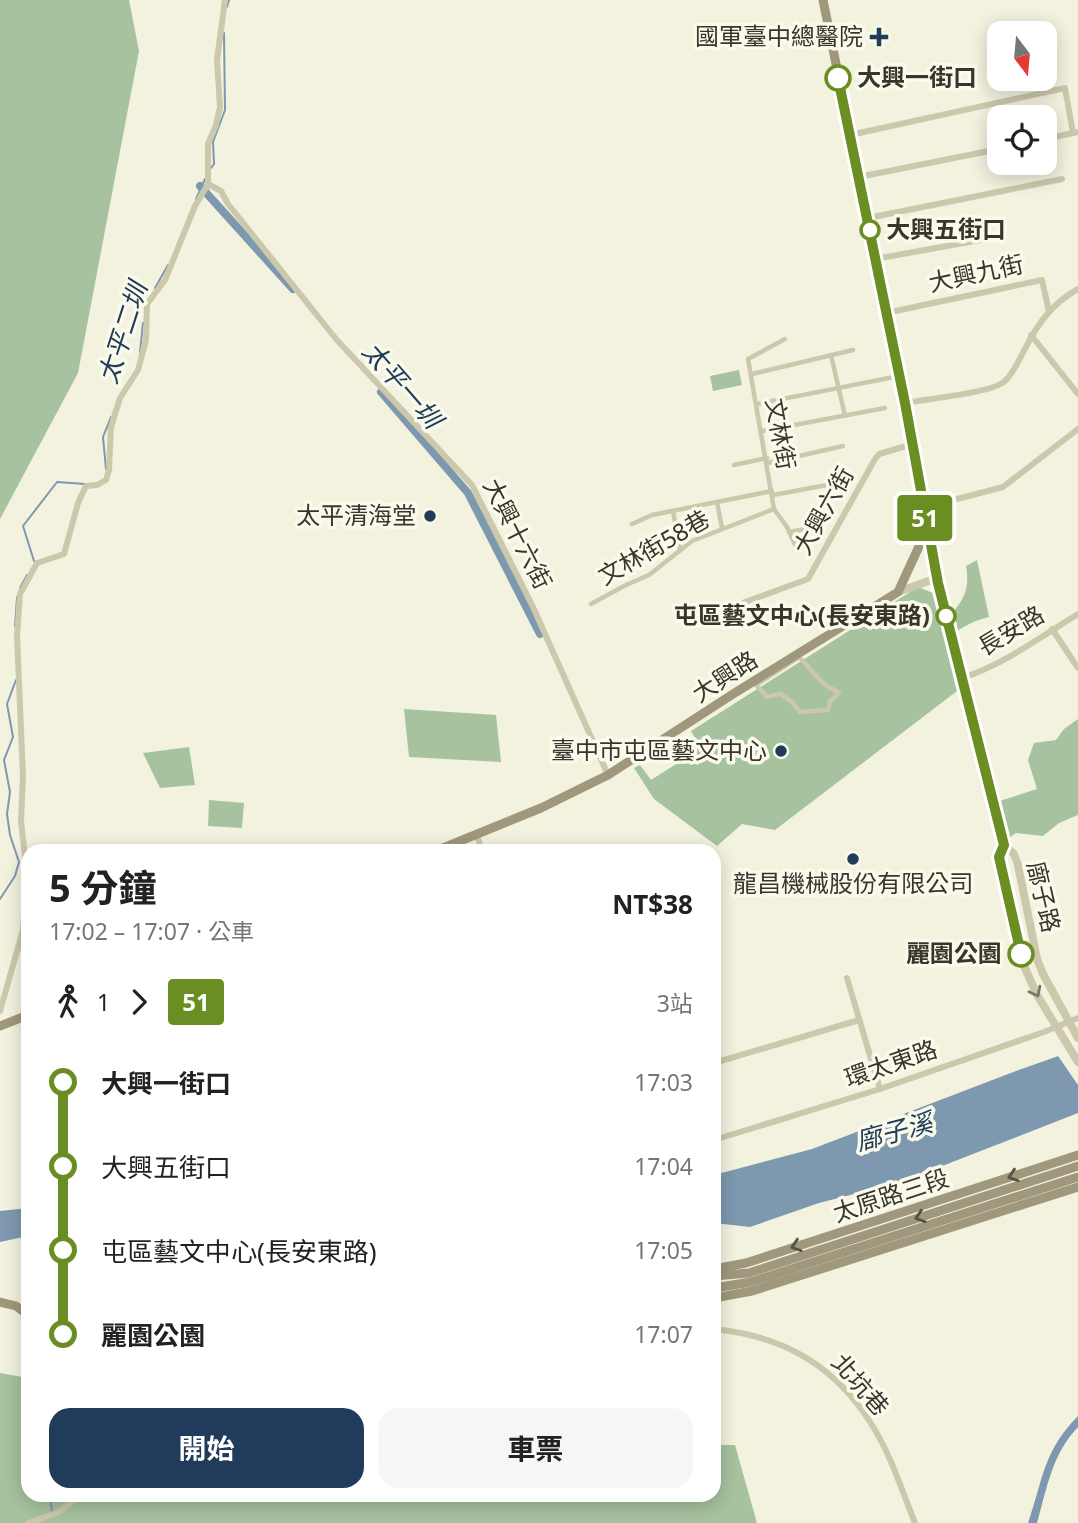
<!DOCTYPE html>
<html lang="zh-TW">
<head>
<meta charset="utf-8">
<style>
	:root { --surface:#fff; --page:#f6f6f6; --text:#222; --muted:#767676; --accent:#203c5a }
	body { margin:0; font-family:"Noto Sans","Noto Sans TC",sans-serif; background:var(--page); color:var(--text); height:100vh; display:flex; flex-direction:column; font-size:26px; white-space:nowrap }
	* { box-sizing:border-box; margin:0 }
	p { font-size:23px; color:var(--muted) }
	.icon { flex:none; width:38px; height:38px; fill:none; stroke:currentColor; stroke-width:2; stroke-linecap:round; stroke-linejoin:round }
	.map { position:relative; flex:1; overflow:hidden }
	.panel { position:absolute; left:21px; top:844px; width:700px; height:658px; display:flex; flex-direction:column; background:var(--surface); border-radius:21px; box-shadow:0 4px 18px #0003 }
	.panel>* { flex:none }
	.badge { padding:0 14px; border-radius:5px; font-size:24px; line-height:46px }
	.needle { width:46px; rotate:164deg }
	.tools { position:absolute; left:987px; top:21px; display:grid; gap:14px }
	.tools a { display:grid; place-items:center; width:70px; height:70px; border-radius:14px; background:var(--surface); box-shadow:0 4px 18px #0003; font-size:35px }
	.map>.badge { position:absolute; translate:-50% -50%; box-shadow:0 0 0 4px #fff }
	.legs { display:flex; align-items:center; gap:10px; height:77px; padding:0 28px; font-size:23px }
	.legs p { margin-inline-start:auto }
	.headline { display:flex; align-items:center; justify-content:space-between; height:119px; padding:0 28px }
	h1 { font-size:38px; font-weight:700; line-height:52px }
	.action { display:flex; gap:14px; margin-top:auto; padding:14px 28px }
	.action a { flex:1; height:80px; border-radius:21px; background:var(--accent); color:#fff; font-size:28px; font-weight:700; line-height:80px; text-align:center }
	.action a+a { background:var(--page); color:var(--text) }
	ul { padding:0 28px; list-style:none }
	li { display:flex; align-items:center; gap:24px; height:84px; font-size:26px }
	li i { display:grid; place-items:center; width:10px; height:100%; margin:0 9px; background:currentColor }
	li i::after { content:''; width:18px; height:18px; margin:-9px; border:5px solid; border-radius:50%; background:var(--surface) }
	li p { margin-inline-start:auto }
	li:first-child i { background:linear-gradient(#0000 50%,currentColor 0) }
	li:last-child i { background:linear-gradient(currentColor 50%,#0000 0) }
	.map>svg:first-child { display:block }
	.green { fill:#a7c29f }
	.water { fill:#7e98b0 }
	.pier { fill:#f3f2df }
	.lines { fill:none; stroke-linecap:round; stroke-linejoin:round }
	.stream { stroke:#7e98b0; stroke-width:2 }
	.canal { stroke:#7e98b0; stroke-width:8 }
	.pedestrian { stroke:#cbc8ab; stroke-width:4.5 }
	.minor { stroke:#cbc8ab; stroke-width:6 }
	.tertiary { stroke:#cbc8ab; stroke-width:8 }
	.secondary { stroke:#9f987c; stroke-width:9 }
	.oneway { stroke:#7b7764 }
	.oneway2 { stroke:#585343 }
	.line-1-casing { stroke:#fff; stroke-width:16 }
	.line-1 { stroke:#6b8e23; stroke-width:10 }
	.poi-dot { fill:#203c5a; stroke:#fafaec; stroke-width:2.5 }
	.stop-1-dot { fill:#fff; stroke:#6b8e23; stroke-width:3.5 }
	.labels { text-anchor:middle; stroke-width:7; stroke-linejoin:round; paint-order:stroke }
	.poi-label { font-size:24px; fill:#39352a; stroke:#fafaec; text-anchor:end }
	.stop-label { font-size:24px; font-weight:bold; fill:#39352a; stroke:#fafaec; text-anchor:start }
	.street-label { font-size:24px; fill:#39352a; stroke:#fafaec }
	.water-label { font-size:26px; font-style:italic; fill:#203c5a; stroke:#fafaec }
</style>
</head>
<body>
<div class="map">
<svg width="1078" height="1523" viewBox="0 0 1078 1523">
	<rect width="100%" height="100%" fill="#f3f2df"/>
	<g class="green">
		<path d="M0,0h129l10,51 -61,322 -78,146z"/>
		<path d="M739,370l3,15 -29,6 -3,-15z"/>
		<path d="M977,560l12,57c-18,4 -30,12 -44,23l12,51 -182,139 -33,-6 -25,22 -63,-47 -20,-31 6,-3 11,15 33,-21 14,-16 -7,-12 227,-144 15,6 8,32c19,-20 30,-31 25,-59z"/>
		<path d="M404,709l92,6 5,47 -92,-5z"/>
		<path d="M1078,719v96l-19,8 -16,13 -27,-3 -7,5 -9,-37 37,-12 -9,-29 6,-17 22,-3 8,-11z"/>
		<path d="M189,747l6,38 -35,3 -17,-35z"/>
		<path d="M209,800l35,3 -2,25 -34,-2z"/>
		<path d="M0,1373l28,5v116h686v-49h21l22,78h-757z"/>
	</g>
	<g class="water">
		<path d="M1078,1049v64l-177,69 -82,21 -69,24 -36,-4v-48l98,-26 204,-78z"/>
		<path d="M28,1208v28l-28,6v-31z"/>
		<path d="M1078,1416v11c-26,27 -31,61 -41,96h-9c15,-43 15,-72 50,-107z"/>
	</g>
	<path class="pier" d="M1078,1046v39l-22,-32z"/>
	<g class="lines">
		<g class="stream">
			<path d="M227,7l2,-7"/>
			<path d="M211,168l3,-4 -1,-22 12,-32 -1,-77"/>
			<path d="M196,199l9,-20"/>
			<path d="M155,288l13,-23"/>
			<path d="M140,352l3,-29"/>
			<path d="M106,469l-3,-32 8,-20"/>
			<path d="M34,561l-11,-35 34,-44 28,2"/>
			<path d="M20,588l7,-13"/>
			<path d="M15,626l2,-29"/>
			<path d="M0,899l15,-23 4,-14 -9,-27 -3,-21 3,-22 -6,-32 9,-23 -6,-33 9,-24"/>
			<path d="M50,1494l2,17"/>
		</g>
		<g class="canal">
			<path d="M200,186l93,103"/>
			<path d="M381,392l87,101 72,141"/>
		</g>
		<g class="pedestrian">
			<path d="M785,339l-37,20 26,150 13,18 11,24"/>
			<path d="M831,355l14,61"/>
			<path d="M752,374l101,-24"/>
			<path d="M757,404l142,-28"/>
			<path d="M762,431l123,-23"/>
			<path d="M768,463l75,-17"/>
			<path d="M734,465l33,-7"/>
			<path d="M773,495l54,-10"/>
			<path d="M717,502l5,26"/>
			<path d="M673,511l7,39"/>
			<path d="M632,524l20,-9 120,-24"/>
			<path d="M789,532l32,-6"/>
			<path d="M591,604l35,-19 23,-10 43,-34 82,-32"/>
			<path d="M799,657l25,27 15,9 -9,8 -2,9 -28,2 -9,-11 -11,-7 -13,3 -11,-12z"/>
		</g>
		<g class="minor">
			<path d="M850,135l215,-47 8,45"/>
			<path d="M1045,139l33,-7"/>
			<path d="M859,177l140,-28"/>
			<path d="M208,184l13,7 7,13 108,135 136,146 61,122 75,168"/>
			<path d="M208,184v-40l8,-19 4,-18 -3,-47 8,-60"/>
			<path d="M868,218l194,-39"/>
			<path d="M875,259l122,-22"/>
			<path d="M886,313l156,-33 7,32"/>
			<path d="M1031,335l47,59"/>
			<path d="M905,403c20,-4 88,-10 100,-22 9,-8 14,-22 20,-32 12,-25 29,-47 53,-60"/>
			<path d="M923,508l80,-21 75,-58"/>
			<path d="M726,609l82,-30 67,-120 4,-5 34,-10"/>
			<path d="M1052,629l26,39"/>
			<path d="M962,678c43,-14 78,-41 116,-64"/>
			<path d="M477,836l5,14"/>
			<path d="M847,978l33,111"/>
			<path d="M0,1011l23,-81 4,-55 -6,-54 2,-45 -6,-140 3,-42 17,-31 27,-9 14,-51 8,-17 11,-1 9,-5 3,-10 2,-43 9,-29 18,-28 8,-30 1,-36 18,-24 30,-74 13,-22"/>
			<path d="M714,1063l145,-43"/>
			<path d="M714,1140l166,-51 164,-57 34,-14"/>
			<path d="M714,1329c69,7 121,36 158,96 19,30 30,66 43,98"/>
			<path d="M28,1523l31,-11 23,-18"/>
		</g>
		<g class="tertiary">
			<path d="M926,527l12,56 66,262"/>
			<path d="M898,592l39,-14"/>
			<path d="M1004,845l-5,12 25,109 13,29 41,67"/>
			<path d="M1004,845l10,9 4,11 19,94 6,15 35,64"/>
		</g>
		<g class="secondary">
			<path d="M438,850l103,-42 67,-33 125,-81 165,-102 24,-52 4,-16 -3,-16 -18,-105 -82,-403"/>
			<path d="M0,1026l28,-11"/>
			<path d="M714,1269l32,-6 332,-108"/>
			<path d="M714,1276l35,-3 329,-107"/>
			<path d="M714,1288l37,-6 327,-105"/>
			<path d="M714,1298l38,-7 326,-104"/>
			<path d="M0,1302l16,4 12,9"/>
		</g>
	</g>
	<defs><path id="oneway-chevron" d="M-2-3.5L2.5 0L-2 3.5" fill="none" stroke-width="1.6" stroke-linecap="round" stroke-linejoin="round" transform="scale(1.75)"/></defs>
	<use class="oneway" href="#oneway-chevron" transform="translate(1036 992) rotate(63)"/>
	<g class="oneway2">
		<use href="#oneway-chevron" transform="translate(1013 1176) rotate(162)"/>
		<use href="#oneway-chevron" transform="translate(920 1217) rotate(162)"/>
		<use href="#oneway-chevron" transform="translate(796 1246) rotate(162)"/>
	</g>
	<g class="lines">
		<g class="line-1-casing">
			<path id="line-1" d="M838,78l67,325 33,180 66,262 -5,12 22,97"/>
		</g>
		<use href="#line-1" class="line-1"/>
	</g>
	<g class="poi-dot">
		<path d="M875.5 26.5h7v7h7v7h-7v7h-7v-7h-7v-7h7z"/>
		<circle cx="430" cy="516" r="7"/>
		<circle cx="781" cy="751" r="7"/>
		<circle cx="853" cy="859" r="7"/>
	</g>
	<g class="stop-1-dot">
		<circle cx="838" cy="78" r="12"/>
		<circle cx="870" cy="230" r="9"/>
		<circle cx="946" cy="616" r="9"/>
		<circle cx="1021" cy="954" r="12"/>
	</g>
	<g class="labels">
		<g class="poi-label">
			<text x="863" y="45">國軍臺中總醫院</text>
			<text x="416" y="524">太平清海堂</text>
			<text x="767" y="759">臺中市屯區藝文中心</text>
			<text x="853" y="892" text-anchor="middle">龍昌機械股份有限公司</text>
		</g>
		<g class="stop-label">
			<text x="857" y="86">大興一街口</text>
			<text x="886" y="238">大興五街口</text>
			<text x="930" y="624" text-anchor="end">屯區藝文中心(長安東路)</text>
			<text x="1002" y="962" text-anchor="end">麗園公園</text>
		</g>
		<g class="street-label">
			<text transform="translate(976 274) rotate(-12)" y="8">大興九街</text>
			<text transform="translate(780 434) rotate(80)" y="8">文林街</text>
			<text transform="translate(824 511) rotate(-61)" y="8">大興六街</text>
			<text transform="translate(517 534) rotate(63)" y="8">大興十六街</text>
			<text transform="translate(654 548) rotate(-30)" y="8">文林街58巷</text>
			<text transform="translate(1011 631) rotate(-31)" y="8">長安路</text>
			<text transform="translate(725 677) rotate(-33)" y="8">大興路</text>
			<text transform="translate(1043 897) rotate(77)" y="8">廍子路</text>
			<text transform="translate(891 1064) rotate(-19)" y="8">環太東路</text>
			<text transform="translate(891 1196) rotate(-18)" y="8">太原路三段</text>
			<text transform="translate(860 1385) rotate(49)" y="8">北坑巷</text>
		</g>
		<g class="water-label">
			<text transform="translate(123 333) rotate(-72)" y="9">太平二圳</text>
			<text transform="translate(402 385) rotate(49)" y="9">太平一圳</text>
			<text transform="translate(894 1132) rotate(-15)" y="9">廍子溪</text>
		</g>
	</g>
</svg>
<div class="tools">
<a><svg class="needle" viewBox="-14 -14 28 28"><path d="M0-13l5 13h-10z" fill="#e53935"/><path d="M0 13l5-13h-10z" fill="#767676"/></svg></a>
<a><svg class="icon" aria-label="locate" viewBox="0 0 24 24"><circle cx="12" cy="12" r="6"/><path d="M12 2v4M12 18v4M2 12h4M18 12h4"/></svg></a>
</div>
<b class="badge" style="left:925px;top:518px;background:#6b8e23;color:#fff">51</b>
<section class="panel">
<div class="headline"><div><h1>5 分鐘</h1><p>17:02 – 17:07 · 公車</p></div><b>NT$38</b></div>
<div class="legs"><svg class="icon" aria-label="walk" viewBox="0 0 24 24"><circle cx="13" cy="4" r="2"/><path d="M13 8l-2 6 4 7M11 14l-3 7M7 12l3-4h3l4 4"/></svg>1<svg class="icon" aria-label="forward" viewBox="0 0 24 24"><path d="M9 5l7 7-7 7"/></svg><b class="badge" style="background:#6b8e23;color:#fff">51</b><p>3站</p></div>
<ul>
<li><i style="color:#6b8e23"></i><b>大興一街口</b><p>17:03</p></li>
<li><i style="color:#6b8e23"></i><span>大興五街口</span><p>17:04</p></li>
<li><i style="color:#6b8e23"></i><span>屯區藝文中心(長安東路)</span><p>17:05</p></li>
<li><i style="color:#6b8e23"></i><b>麗園公園</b><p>17:07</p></li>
</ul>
<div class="action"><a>開始</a><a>車票</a></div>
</section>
</div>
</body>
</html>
